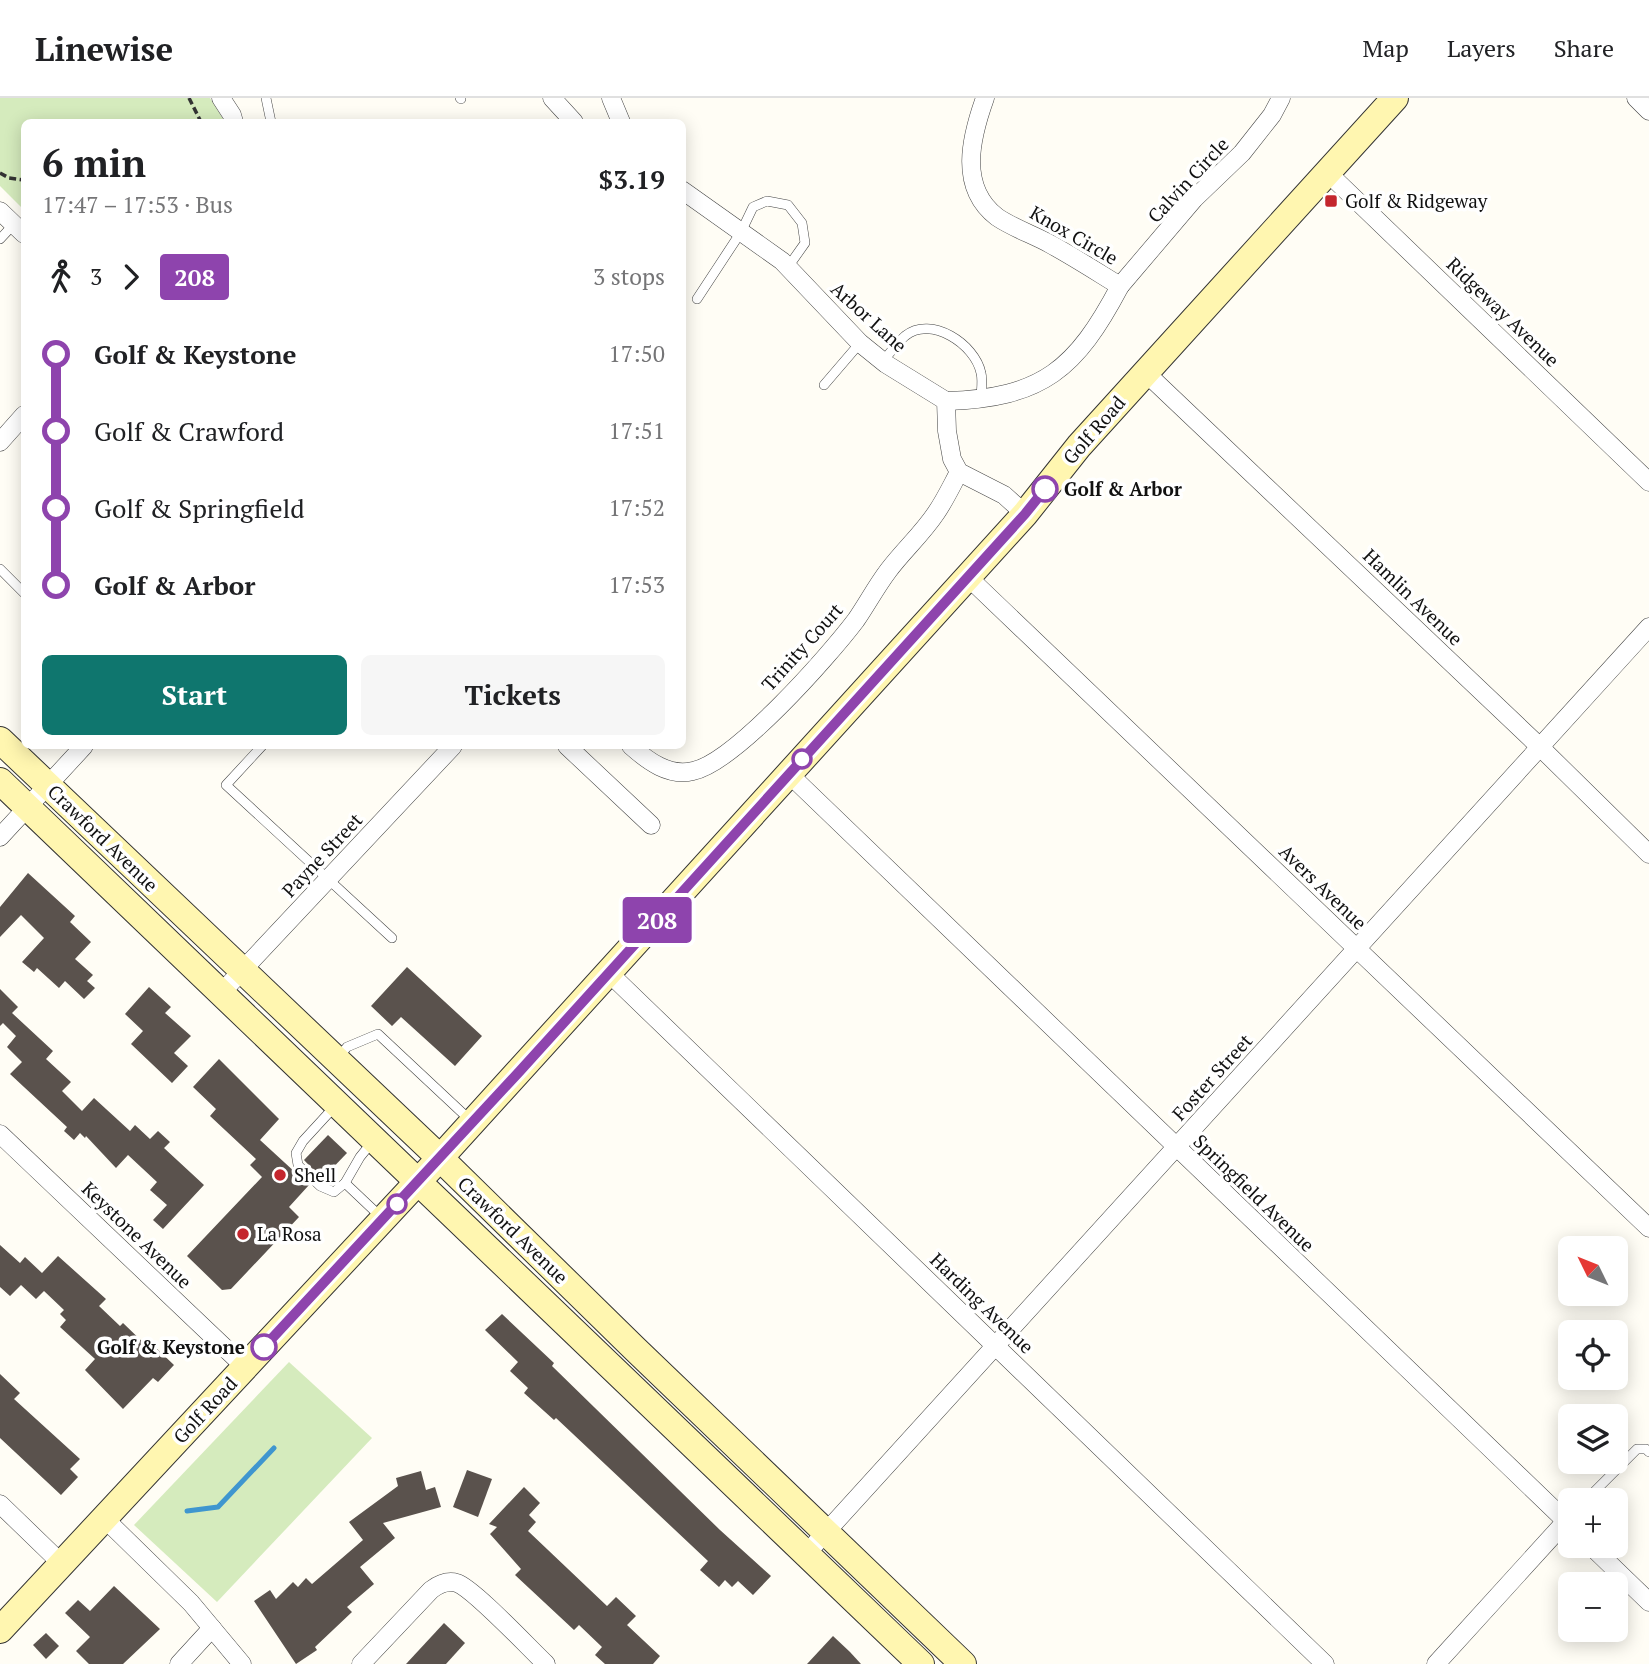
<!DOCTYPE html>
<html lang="en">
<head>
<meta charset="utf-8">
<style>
	:root { --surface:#fff; --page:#f6f6f6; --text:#202124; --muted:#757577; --line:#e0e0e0; --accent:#0f766e }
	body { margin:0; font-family:"PT Serif",serif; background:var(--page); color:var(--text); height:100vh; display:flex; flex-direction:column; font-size:26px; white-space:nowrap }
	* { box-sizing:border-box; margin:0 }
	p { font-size:23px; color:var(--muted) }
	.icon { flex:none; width:38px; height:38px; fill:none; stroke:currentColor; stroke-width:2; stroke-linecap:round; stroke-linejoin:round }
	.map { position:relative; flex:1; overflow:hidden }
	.drawer { position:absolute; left:21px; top:21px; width:665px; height:630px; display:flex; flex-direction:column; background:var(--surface); border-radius:10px; box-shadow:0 4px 18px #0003 }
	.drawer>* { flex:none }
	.badge { padding:0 14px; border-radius:5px; font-size:24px; line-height:46px }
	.needle { width:46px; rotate:313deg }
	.buttons { position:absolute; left:1558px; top:1138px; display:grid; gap:14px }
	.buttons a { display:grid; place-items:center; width:70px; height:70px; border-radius:10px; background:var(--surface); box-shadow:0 4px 18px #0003; font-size:35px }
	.map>.badge { position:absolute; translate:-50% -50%; box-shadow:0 0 0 4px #fff }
	.legs { display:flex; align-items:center; gap:10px; height:77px; padding:0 21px; font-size:23px }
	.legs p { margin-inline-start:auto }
	.overview { display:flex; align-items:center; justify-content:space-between; height:119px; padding:0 21px }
	h1 { font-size:38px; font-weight:800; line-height:52px }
	.button { display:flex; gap:14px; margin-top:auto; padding:14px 21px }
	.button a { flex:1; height:80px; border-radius:10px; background:var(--accent); color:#fff; font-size:28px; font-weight:800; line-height:80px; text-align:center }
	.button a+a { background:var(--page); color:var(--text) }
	ul { padding:0 21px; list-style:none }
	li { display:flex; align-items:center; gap:24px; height:77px; font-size:26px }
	li i { display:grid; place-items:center; width:10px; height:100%; margin:0 9px; background:currentColor }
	li i::after { content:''; width:18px; height:18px; margin:-9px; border:5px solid; border-radius:50%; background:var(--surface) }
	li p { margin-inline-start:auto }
	li:first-child i { background:linear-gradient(#0000 50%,currentColor 0) }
	li:last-child i { background:linear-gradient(currentColor 50%,#0000 0) }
	header { display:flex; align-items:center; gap:42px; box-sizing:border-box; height:98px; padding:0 35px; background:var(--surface); border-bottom:2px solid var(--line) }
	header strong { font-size:33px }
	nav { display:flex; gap:38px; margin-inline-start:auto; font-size:24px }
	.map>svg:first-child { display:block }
	.green { fill:#d5ebbd }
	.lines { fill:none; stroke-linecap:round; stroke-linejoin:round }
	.stream { stroke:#3f96cf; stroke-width:5 }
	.building { fill:#5a524d }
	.lane-casing { stroke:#444; stroke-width:10 }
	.street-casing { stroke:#444; stroke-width:19 }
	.secondary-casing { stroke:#333; stroke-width:28 }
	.path { stroke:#333; stroke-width:3.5; stroke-dasharray:7 3.5; stroke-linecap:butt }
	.lane { stroke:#fff; stroke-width:9 }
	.street { stroke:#fff; stroke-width:18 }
	.secondary { stroke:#fff6b0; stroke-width:26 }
	.line-1-casing { stroke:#fff; stroke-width:16 }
	.line-1 { stroke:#8e44ad; stroke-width:10 }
	.poi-dot { fill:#c4262e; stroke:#fff; stroke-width:2.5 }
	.stop-1-dot { fill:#fff; stroke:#8e44ad; stroke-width:3.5 }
	.labels { text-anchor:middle; stroke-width:7; stroke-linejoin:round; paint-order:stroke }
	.street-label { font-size:19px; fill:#111; stroke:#fff }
	.poi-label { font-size:19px; fill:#111; stroke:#fff; text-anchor:start }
	.stop-label { font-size:19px; font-weight:bold; fill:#111; stroke:#fff; text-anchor:start }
</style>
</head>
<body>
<header>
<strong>Linewise</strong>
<nav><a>Map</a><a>Layers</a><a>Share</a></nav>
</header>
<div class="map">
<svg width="1649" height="1566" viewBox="0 0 1649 1566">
	<rect width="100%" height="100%" fill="#fffdf5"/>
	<g class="green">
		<path d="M0,0h210l15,24h-201v88l-24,-24z"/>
		<path d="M289,1264l83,76 -155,164 -83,-77z"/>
	</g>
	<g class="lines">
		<path class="stream" d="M187,1413l31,-4 56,-59"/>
	</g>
	<g class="building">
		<path d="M28,775l47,43 -5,6 21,20 -16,17 18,16 -6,6 8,7 -11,11 -19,-18 -6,7 -22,-20 -3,4 -12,-10 22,-24 -23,-23 -21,22v-30z"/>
		<path d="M407,869l75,69 -27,30 -54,-49 -9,9 -21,-20z"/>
		<path d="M149,889l22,20 -6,6 26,23 -17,17 14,13 -16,17 -41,-39 12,-13 -18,-17z"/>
		<path d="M0,891l18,18 -6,6 41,38 -7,8 25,23 -9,9 20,20 12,-13 36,33 5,-6 15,14 8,-8 12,11 -6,6 40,37 -41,44 -10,-9 14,-15 -17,-15 7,-8 -29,-27 -12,13 -30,-32 -1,2 -5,-5 -6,7 -10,-9 3,-4 -57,-53 12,-12 -15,-15 9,-11 -13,-13 -3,3z"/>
		<path d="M219,961l60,60 -19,21 49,45 -20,22 10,10 -68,72 -9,1 -35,-34 75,-79 -12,-12 6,-6 -46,-43 6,-7 -23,-22z"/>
		<path d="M328,1037l19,18 -25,26 -18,-19z"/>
		<path d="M0,1147l20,18 5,-6 17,16 16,-17 48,43 -7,7 21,20 3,-3 27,26 3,-4 21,20 -16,17 -5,-4 -30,31 -38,-39 10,-11 -35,-32 6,-7 -6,-6 4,-4 -20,-19 -8,8 -15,-14 -11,11 -10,-9z"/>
		<path d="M502,1216l52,49 -2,3 168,164 51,46 -18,19 -15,-14 -6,6 -7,-7 -6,7 -19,-17 8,-9 -152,-143 -2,2 -30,-27 4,-5 -18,-17 8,-9 -33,-32z"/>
		<path d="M0,1276l20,19 -6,6 66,60 -10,10 8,8 -17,18 -61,-57z"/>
		<path d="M467,1372l25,9 -14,38 -25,-10z"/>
		<path d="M421,1373l5,19 9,-3 6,20 -58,16 12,15 -35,29 14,17 -27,23 5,5 -37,35 2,3 -21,14 -42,-63 16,-11 6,9 17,-17 5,5 8,-9 6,6 51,-44 -14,-18 49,-36 -2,-8z"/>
		<path d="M524,1389l16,16 -11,12 7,7 -8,9 79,75 9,-9 20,19 -9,9 33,31 -7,8h-48l-10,-9 7,-8 -23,-22 -5,5 -59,-55 6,-6 -31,-35 7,-7 -8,-3z"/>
		<path d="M114,1488l46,43 -37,35h-34l-13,-13 14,-14 -25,-24 13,-13 12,11z"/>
		<path d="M444,1525l21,20 -19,21h-40z"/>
		<path d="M46,1535l13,13 -13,13 -13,-14z"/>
		<path d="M833,1538l17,16 11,12h-54z"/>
	</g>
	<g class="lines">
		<g class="lane-casing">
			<g id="lane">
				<path d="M266,0l5,24"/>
				<path d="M460,0l1,1"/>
				<path d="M0,141l14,-15"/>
				<path d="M697,201l44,-67 12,-25 14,-6 21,4 14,18 3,20 -17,24"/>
				<path d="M883,263c7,-8 14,-18 22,-25 26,-21 70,8 76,37 2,8 0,19 0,27"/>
				<path d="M824,287l36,-42"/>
				<path d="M0,471l24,24"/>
				<path d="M262,648l-36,39 166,153"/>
				<path d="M338,960l9,-11 31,-13 93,87"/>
				<path d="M336,1007l-33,36 -7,12 2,12 22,21 14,6 11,-9 37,35"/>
				<path d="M345,1085l15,-26 13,-16"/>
				<path d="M1586,1402l51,-51h9l3,3"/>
			</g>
		</g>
		<g class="street-casing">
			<g id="street">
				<path d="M221,0l11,17 2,7"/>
				<path d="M552,0l22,24"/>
				<path d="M611,0l10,24"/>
				<path d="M1636,0l13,13"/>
				<path d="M1327,74l322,310"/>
				<path d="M682,92l100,71 78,82 26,21 60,37 1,30 5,28 7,13 45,23 21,19"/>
				<path d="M0,113l24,23"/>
				<path d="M1120,188l74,-87 48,-46 30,-38 9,-17"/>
				<path d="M1146,275l394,374 109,107"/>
				<path d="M946,303c97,-3 130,-32 174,-115 -23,-14 -46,-29 -70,-42 -16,-9 -37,-16 -53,-27 -39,-30 -26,-80 -12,-119"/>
				<path d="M0,344l24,-27"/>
				<path d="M968,479l681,651"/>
				<path d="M567,648l84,79"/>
				<path d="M631,648c17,15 38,31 62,25 42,-9 135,-114 163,-151 11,-16 20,-33 32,-49 15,-20 34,-37 48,-58 9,-13 16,-28 23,-41"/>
				<path d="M789,676l781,751"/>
				<path d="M0,739l84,-91"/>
				<path d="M609,875l716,691"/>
				<path d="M222,894l231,-246"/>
				<path d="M0,1036l245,233"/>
				<path d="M0,1406l62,60"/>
				<path d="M104,1420l87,85 51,61"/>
				<path d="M1590,1447l59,57"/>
				<path d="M806,1456l843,-927"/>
				<path d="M179,1566l33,-36"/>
				<path d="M361,1566l70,-74c8,-6 16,-10 26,-7 17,6 72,65 89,81"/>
				<path d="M1436,1566l130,-143"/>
			</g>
		</g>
		<g class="secondary-casing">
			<g id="secondary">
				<path d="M0,642l440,418 194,190 329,316"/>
				<path d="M0,683l921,883"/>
				<path d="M0,1532l440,-472 585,-644 54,-68 316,-348"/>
			</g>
		</g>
		<g class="path">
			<path d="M189,0l12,24"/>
			<path d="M0,75l9,5 15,2"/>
		</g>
		<use href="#lane" class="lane"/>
		<use href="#street" class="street"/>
		<use href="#secondary" class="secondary"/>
	</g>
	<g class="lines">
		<g class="line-1-casing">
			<path id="line-1" d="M264,1249l255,-275 506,-558 20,-25"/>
		</g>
		<use href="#line-1" class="line-1"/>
	</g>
	<g class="poi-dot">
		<rect x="1324" y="96" width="14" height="14" rx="3.5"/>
		<circle cx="280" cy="1077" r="7"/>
		<circle cx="243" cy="1136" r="7"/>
	</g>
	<g class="stop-1-dot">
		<circle cx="1045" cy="391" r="12"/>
		<circle cx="802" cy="661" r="9"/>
		<circle cx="397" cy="1106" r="9"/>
		<circle cx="264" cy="1249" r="12"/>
	</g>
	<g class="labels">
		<g class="street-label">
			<text transform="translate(1188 82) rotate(-47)" y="7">Calvin Circle</text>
			<text transform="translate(1074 137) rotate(30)" y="7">Knox Circle</text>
			<text transform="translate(1503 214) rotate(44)" y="7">Ridgeway Avenue</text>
			<text transform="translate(869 219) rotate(42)" y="7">Arbor Lane</text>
			<text transform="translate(1094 332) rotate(-49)" y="7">Golf Road</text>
			<text transform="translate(1413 499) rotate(44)" y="7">Hamlin Avenue</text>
			<text transform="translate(802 549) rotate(-48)" y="7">Trinity Court</text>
			<text transform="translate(103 740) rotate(44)" y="7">Crawford Avenue</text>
			<text transform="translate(322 757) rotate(-47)" y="7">Payne Street</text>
			<text transform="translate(1323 789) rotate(44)" y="7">Avers Avenue</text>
			<text transform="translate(1212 979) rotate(-48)" y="7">Foster Street</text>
			<text transform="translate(1254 1095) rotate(44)" y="7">Springfield Avenue</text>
			<text transform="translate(513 1132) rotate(44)" y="7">Crawford Avenue</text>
			<text transform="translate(137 1137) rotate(44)" y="7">Keystone Avenue</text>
			<text transform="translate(982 1205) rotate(44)" y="7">Harding Avenue</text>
			<text transform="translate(205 1312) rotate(-47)" y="7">Golf Road</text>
		</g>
		<g class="poi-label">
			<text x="1345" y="110">Golf &amp; Ridgeway</text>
			<text x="294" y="1084">Shell</text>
			<text x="257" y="1143">La Rosa</text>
		</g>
		<g class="stop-label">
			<text x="1064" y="398">Golf &amp; Arbor</text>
			<text x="245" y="1256" text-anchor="end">Golf &amp; Keystone</text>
		</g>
	</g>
</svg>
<div class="buttons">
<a><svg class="needle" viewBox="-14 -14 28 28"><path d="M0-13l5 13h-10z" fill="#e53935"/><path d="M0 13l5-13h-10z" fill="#757577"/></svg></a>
<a><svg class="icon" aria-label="locate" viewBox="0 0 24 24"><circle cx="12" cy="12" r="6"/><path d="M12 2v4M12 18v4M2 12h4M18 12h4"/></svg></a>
<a><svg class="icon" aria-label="layers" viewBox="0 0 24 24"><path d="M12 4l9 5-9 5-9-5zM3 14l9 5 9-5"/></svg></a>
<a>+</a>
<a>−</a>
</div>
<b class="badge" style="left:657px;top:822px;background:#8e44ad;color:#fff">208</b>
<section class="drawer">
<div class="overview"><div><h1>6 min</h1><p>17:47 – 17:53 · Bus</p></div><b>$3.19</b></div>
<div class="legs"><svg class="icon" aria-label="walk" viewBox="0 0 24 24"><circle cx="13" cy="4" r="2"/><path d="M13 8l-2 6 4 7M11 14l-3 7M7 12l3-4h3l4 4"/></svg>3<svg class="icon" aria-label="forward" viewBox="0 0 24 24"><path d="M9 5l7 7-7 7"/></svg><b class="badge" style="background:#8e44ad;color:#fff">208</b><p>3 stops</p></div>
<ul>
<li><i style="color:#8e44ad"></i><b>Golf &amp; Keystone</b><p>17:50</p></li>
<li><i style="color:#8e44ad"></i><span>Golf &amp; Crawford</span><p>17:51</p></li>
<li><i style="color:#8e44ad"></i><span>Golf &amp; Springfield</span><p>17:52</p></li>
<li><i style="color:#8e44ad"></i><b>Golf &amp; Arbor</b><p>17:53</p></li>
</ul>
<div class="button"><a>Start</a><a>Tickets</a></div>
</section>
</div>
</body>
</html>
